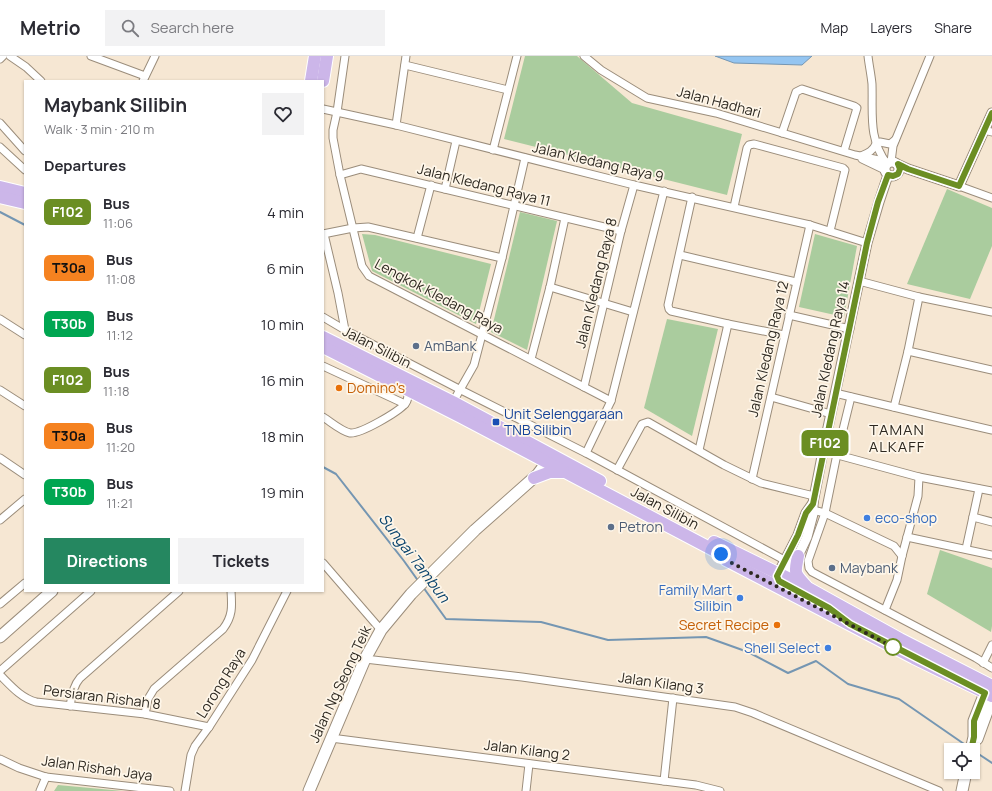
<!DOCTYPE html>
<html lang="en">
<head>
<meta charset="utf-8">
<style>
	:root { --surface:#fff; --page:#f2f2f3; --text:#2b2b33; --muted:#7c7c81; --line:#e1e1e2; --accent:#258760 }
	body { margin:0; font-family:Manrope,sans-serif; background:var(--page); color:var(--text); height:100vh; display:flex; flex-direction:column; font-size:15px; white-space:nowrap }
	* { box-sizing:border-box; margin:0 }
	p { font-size:13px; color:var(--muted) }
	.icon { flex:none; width:22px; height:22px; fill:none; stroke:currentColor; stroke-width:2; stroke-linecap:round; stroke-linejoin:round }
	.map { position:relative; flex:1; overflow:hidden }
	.panel { position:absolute; left:24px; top:24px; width:300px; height:512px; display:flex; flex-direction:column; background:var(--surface); border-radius:0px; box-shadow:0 1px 3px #0004 }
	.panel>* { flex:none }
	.badge { padding:0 8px; border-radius:6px; font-size:14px; line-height:26px }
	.controls { position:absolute; left:944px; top:687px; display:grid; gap:8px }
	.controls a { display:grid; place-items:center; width:36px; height:36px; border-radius:0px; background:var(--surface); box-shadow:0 1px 3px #0004; font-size:20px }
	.you { position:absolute; width:20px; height:20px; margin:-10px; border:3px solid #fff; border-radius:50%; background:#1a73e8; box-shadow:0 0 0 6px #1a73e833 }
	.map>.badge { position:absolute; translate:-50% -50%; box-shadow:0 0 0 2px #fff }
	h2 { padding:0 20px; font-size:15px; line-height:36px }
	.round { display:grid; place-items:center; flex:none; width:42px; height:42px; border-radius:0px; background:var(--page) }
	.headline { display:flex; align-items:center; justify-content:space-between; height:68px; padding:0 20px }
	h1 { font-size:19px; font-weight:700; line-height:30px }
	.button { display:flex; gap:8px; margin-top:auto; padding:8px 20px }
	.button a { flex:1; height:46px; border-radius:0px; background:var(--accent); color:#fff; font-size:16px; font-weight:700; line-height:46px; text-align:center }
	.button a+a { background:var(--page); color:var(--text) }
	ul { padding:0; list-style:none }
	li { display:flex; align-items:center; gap:12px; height:56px; padding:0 20px }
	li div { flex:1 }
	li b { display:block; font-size:15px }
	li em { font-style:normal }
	li .badge { min-width:44px; font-weight:700; text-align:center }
	header { display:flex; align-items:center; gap:24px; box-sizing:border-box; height:56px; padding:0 20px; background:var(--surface); border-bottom:1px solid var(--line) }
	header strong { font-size:19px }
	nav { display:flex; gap:22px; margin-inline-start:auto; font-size:14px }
	.search { width:280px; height:36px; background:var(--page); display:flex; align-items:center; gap:10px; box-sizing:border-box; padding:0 14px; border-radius:0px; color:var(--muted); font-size:15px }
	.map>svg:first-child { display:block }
	.green { fill:#aacc9e }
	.water { fill:#94c5f1; stroke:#7596b2 }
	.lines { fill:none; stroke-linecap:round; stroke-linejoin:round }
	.stream { stroke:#7596b2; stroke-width:2 }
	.minor-casing { stroke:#9b8d7b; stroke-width:9 }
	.tertiary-casing { stroke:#9b8d7b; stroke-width:11 }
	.secondary-casing { stroke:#9b8d7b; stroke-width:13 }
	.primary-casing { stroke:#fff; stroke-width:14 }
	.minor { stroke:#fff; stroke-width:7 }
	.tertiary { stroke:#fff; stroke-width:9 }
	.secondary { stroke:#fff; stroke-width:11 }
	.primary { stroke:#ccb6e9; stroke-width:12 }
	.line-casing { stroke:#fff; stroke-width:9 }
	.line { stroke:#6b8e23; stroke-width:6 }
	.walk { stroke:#2d2820; stroke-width:4; stroke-dasharray:0 7.2 }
	.service-dot { fill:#5c6f8a; stroke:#fef6e9; stroke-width:1.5 }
	.food-dot { fill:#e8710a; stroke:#fef6e9; stroke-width:1.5 }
	.transit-dot { fill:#1a4fb4; stroke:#fef6e9; stroke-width:1.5 }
	.shop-dot { fill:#3f7fe0; stroke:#fef6e9; stroke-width:1.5 }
	.stop-dot { fill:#fff; stroke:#6b8e23; stroke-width:2 }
	.labels { text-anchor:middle; stroke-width:3.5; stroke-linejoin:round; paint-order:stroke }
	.street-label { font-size:14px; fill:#2d2820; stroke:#fef6e9 }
	.service-label { font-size:14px; fill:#4e5e75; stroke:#fef6e9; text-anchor:start }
	.food-label { font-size:14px; fill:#c56008; stroke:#fef6e9; text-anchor:start }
	.transit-label { font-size:14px; fill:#164399; stroke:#fef6e9; text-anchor:start }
	.shop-label { font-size:14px; fill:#366cbe; stroke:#fef6e9; text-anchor:end }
	.neighbourhood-label { font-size:15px; letter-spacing:1px; fill:#2d2820; stroke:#fef6e9 }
	.water-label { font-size:15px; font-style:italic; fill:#0a436c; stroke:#fef6e9 }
</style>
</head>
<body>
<header>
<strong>Metrio</strong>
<div class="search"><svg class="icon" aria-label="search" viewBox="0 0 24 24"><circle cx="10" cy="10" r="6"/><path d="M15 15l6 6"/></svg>Search here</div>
<nav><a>Map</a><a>Layers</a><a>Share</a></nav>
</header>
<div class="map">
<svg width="992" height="735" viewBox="0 0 992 735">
	<rect width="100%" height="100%" fill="#f6e7d3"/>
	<g class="green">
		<path d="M525,0h52l55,47 110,31 -15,61 -223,-56z"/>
		<path d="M947,133l45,19v38l-22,53 -63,-15z"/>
		<path d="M520,156l37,9 -30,129 -36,-18z"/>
		<path d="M362,178l13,1 116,29 -15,60 -104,-53z"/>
		<path d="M815,178l42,12 -13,71 -45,-10z"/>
		<path d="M667,263l51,10 -26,107 -48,-28z"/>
		<path d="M940,494l52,18v58l-1,6 -64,-38z"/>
		<path d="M58,729l65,6h-69z"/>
	</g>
	<path class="water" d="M715,0h97l-10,9 -68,-2z"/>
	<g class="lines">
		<g class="stream">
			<path d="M0,156l25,13"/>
			<path d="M323,411l13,7 68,87 15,21"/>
			<path d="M423,531l23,32 95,3 67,18 98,-3 42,15 40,21 28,-12 32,23 51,15 68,47"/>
			<path d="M974,695l18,12"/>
		</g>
		<g class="minor-casing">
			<g id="minor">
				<path d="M10,0l16,11 15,14"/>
				<path d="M91,0l54,20"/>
				<path d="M345,0l-8,56 -4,18v8l7,37 22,91 7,10 242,125"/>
				<path d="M584,0l17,14 46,28 69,15 139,42 24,5 7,5"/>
				<path d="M868,0c1,9 3,18 4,28 1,30 -4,54 15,80"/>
				<path d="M0,3l3,-3"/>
				<path d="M405,9l103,25"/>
				<path d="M143,25l12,-25"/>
				<path d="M323,53l73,16 238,60 176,40 57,18"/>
				<path d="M0,67l25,28"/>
				<path d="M396,69l10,-69"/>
				<path d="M984,74l8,2"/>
				<path d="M782,77l14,-41 6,-3 52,17 3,2 -13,43"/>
				<path d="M880,86l10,2 5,-4"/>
				<path d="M0,91l25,23"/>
				<path d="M493,94l24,-94"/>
				<path d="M861,100c7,-3 12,-5 15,-12"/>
				<path d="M862,103l23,11"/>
				<path d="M891,106l2,-16 37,-90"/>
				<path d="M340,119l21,-6 260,62"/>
				<path d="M959,130l33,12"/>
				<path d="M445,133l11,-48"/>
				<path d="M692,141l-24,108 1,4 2,2 57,13 56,11"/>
				<path d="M734,151l13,-59 2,-3 5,-1 89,24 2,2 -15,61"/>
				<path d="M323,178l30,-6 15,-1 134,31"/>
				<path d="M324,178l14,59 7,37"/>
				<path d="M417,182l14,-53"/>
				<path d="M680,199l116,27"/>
				<path d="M859,225l60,16 73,15"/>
				<path d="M550,231l83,25"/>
				<path d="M789,259l61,14"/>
				<path d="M323,261l22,13 116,60 125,63 202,109"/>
				<path d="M0,263l25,16"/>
				<path d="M908,295l84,19"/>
				<path d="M531,303l19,-72 15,-69"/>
				<path d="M323,310l82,38"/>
				<path d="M584,331l37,-156 13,-46"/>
				<path d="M0,334l25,16"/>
				<path d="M835,337l96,23 61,14"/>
				<path d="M771,341l60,17"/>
				<path d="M851,341l-14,57 -12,59 -17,48 1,7 3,4 164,86 16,10"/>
				<path d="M453,346l21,-37 28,-107 23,-100"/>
				<path d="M894,351l14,-56 11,-54"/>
				<path d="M323,361c8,5 18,14 27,16 11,1 48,-21 55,-29 4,-5 3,-9 3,-15"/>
				<path d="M699,394l29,-126"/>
				<path d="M823,395l96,26 73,14"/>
				<path d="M586,397l25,-52 53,-210"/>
				<path d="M0,402l25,17"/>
				<path d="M617,414l25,-46 6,-2 76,43 37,18 53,13"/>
				<path d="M752,423l58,-254"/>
				<path d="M808,453l17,4 69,33 8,10"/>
				<path d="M973,461l19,5"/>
				<path d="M0,464l25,-21"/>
				<path d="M907,481l85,18"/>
				<path d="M966,493l13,-60"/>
				<path d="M323,507l58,67"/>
				<path d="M0,548l25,-21"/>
				<path d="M885,554l12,-30 5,-24 16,-60 1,-19"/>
				<path d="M365,603l157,18 213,30 18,6 186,78"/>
				<path d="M983,607l9,-18"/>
				<path d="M0,615l91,-80"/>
				<path d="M0,619c11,11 21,23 36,27l109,12 64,13"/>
				<path d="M70,650c2,-10 3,-20 10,-28l99,-87"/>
				<path d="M145,658l3,-15 6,-10 69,-60c10,-13 9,-23 8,-38"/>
				<path d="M331,682l333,43 32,4 24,6"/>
				<path d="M0,703l19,9 27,9 124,14"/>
				<path d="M664,725l9,-83"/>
				<path d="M40,735l6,-14"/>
				<path d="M185,735l6,-36 4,-9 14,-19 43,-67 35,-69"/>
				<path d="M526,735l3,-27"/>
			</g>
		</g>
		<g class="tertiary-casing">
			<g id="tertiary">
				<circle cx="892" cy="113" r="7"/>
				<path d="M897,108l11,5 51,17 33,-73"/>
				<path d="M778,518l20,-39 8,-22 7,-10"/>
				<path d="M785,521l13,-21 9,-19 6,-23v-11l10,-52 44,-208 12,-41 9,-27"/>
			</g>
		</g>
		<g class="secondary-casing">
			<g id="secondary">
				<path d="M0,581l52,-46"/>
				<path d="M977,683l15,-41"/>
				<path d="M971,694l3,-13v-16l11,-28 6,-5"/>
				<path d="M309,735l56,-132 16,-29 30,-36 64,-64 63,-56 9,-12"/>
				<path d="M962,735l4,-19"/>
			</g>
		</g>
		<g class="primary-casing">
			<g id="primary">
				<path d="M311,25l4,-25"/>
				<path d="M323,25l4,-25"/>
				<path d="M0,131l25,6"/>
				<path d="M0,141l25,6"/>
				<path d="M323,281l130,65 147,79"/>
				<path d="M323,291l138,70 260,137 5,6 188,98 78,38"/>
				<path d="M534,422l16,-6h13"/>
				<path d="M714,486l94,46 92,51 92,47"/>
				<path d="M798,500c-3,17 -5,16 8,30"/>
			</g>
		</g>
		<use href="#minor" class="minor"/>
		<use href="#tertiary" class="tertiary"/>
		<use href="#secondary" class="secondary"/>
		<use href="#primary" class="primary"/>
	</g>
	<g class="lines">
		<g class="line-casing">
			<path id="line" d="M971,694l3,-13v-16l11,-28 -135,-69 -21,-16 -50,-27 -2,-5 21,-41 8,-22 7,-9 54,-261 11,-41 10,-27 5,1 5,-2 2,-5 -2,-5 10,5 51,17 33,-73"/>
		</g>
		<use href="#line" class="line"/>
		<path class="walk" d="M721,498l5,6 167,87"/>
	</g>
	<g class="service-dot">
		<circle cx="416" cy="290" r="4"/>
		<circle cx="611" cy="471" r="4"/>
		<circle cx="832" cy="512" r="4"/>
	</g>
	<g class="food-dot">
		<circle cx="339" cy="332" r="4"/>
		<circle cx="777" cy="569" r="4"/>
	</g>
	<rect class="transit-dot" x="492" y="362" width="8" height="8" rx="2"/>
	<g class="shop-dot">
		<circle cx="867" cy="462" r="4"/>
		<circle cx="740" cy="542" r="4"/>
		<circle cx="828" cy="592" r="4"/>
	</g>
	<circle class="stop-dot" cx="893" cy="591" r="8"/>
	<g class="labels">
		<g class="street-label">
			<text transform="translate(719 46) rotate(15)" y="5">Jalan Hadhari</text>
			<text transform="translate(598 106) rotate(13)" y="5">Jalan Kledang Raya 9</text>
			<text transform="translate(484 129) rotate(14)" y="5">Jalan Kledang Raya 11</text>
			<text transform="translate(596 227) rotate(-76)" y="5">Jalan Kledang Raya 8</text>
			<text transform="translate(439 240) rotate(28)" y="5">Lengkok Kledang Raya</text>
			<text transform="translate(377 291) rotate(27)" y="5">Jalan Silibin</text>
			<text transform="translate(768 293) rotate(-77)" y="5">Jalan Kledang Raya 12</text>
			<text transform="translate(830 293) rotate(-78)" y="5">Jalan Kledang Raya 14</text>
			<text transform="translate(665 452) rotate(28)" y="5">Jalan Silibin</text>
			<text transform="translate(221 627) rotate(-58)" y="5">Lorong Raya</text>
			<text transform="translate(661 627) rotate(8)" y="5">Jalan Kilang 3</text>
			<text transform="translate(340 628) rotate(-65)" y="5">Jalan Ng Seong Teik</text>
			<text transform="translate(102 641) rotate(7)" y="5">Persiaran Rishah 8</text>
			<text transform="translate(527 694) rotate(7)" y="5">Jalan Kilang 2</text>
			<text transform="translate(97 712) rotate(8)" y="5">Jalan Rishah Jaya</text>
		</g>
		<g class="service-label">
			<text x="424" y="295">AmBank</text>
			<text x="619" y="476">Petron</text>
			<text x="840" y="517">Maybank</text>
		</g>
		<g class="food-label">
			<text x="347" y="337">Domino's</text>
			<text x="769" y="574" text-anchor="end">Secret Recipe</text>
		</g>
		<g class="transit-label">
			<text x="504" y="363">Unit Selenggaraan<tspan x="504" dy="16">TNB Silibin</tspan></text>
		</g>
		<g class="shop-label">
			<text x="875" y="467" text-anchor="start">eco-shop</text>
			<text x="732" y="539">Family Mart<tspan x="732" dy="16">Silibin</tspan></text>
			<text x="820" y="597">Shell Select</text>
		</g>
		<g class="neighbourhood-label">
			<text x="897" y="379">TAMAN<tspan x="897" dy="17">ALKAFF</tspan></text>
		</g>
		<g class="water-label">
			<text transform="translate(414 502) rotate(53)" y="5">Sungai Tambun</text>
		</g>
	</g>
</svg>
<div class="controls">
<a><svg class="icon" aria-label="locate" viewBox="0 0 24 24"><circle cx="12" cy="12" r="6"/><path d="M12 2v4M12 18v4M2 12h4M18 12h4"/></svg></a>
</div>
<div class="you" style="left:721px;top:498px"></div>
<b class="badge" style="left:825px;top:387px;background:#6b8e23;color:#fff">F102</b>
<section class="panel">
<div class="headline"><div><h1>Maybank Silibin</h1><p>Walk · 3 min · 210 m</p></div><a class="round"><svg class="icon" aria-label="heart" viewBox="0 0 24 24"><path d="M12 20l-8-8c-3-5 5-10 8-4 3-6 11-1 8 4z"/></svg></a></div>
<h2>Departures</h2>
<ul>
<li><span class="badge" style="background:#6b8e23;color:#fff">F102</span><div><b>Bus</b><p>11:06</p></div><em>4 min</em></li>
<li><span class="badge" style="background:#f58220;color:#111">T30a</span><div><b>Bus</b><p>11:08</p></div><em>6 min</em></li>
<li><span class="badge" style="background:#00a651;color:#fff">T30b</span><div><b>Bus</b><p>11:12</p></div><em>10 min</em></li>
<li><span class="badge" style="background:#6b8e23;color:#fff">F102</span><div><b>Bus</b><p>11:18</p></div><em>16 min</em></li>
<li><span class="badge" style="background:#f58220;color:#111">T30a</span><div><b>Bus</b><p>11:20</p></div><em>18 min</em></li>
<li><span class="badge" style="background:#00a651;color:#fff">T30b</span><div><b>Bus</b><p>11:21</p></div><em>19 min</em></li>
</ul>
<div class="button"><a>Directions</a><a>Tickets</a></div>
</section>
</div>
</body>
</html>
